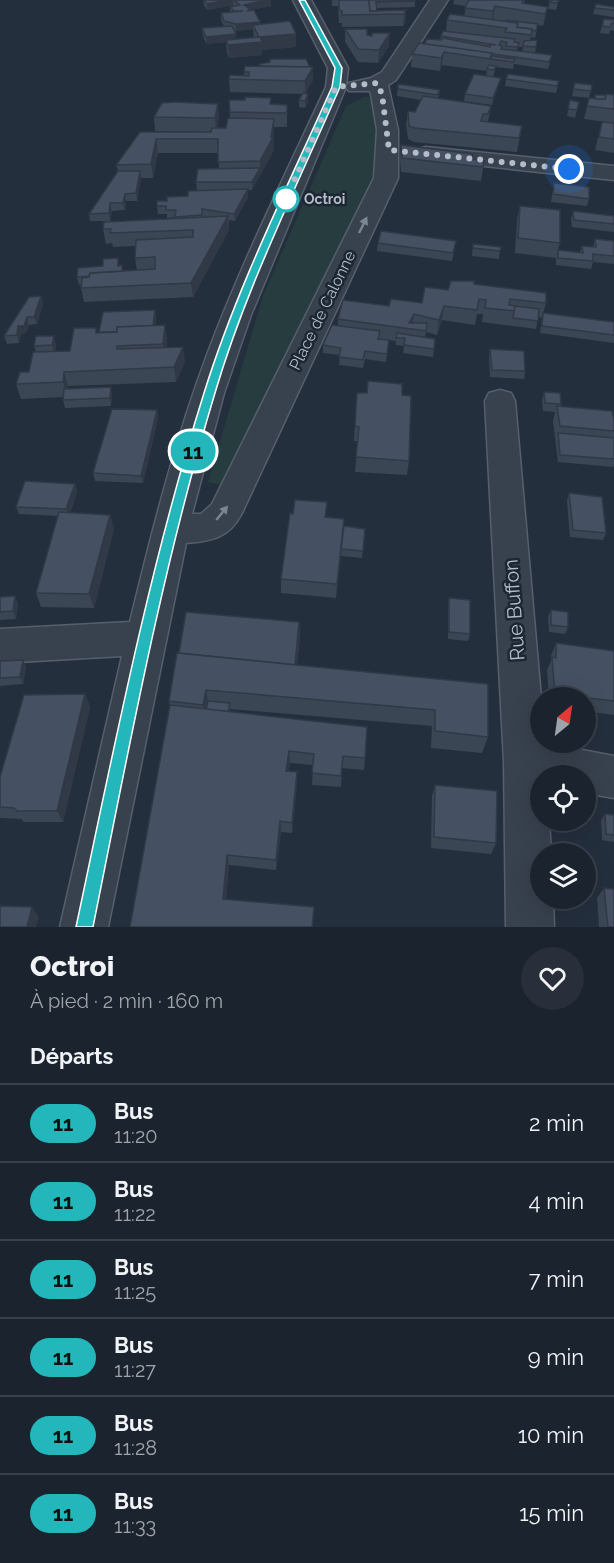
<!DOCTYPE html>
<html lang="fr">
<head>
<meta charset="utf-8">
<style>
	:root { --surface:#1b232e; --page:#282f3a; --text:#f1f3f6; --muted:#a0a4aa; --line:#39404a }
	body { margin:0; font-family:Raleway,sans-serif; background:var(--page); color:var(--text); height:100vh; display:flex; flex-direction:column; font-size:22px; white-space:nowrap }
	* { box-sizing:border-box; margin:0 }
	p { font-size:20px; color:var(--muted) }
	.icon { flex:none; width:33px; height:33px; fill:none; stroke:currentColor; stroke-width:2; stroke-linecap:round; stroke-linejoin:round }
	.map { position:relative; height:927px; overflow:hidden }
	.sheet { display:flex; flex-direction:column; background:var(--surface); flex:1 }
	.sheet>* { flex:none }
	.badge { padding:0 12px; border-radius:20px; font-size:21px; line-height:39px }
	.needle { width:39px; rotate:29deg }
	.controls { position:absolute; left:530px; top:687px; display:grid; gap:12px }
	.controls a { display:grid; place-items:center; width:66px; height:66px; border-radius:50%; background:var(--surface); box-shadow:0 6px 24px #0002,0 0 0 2px var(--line); font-size:30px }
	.you { position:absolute; width:30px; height:30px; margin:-15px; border:4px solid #fff; border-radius:50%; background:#1a73e8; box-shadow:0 0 0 9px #1a73e833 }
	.map>.badge { position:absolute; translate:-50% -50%; box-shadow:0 0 0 3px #fff }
	h2 { padding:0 30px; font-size:22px; line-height:54px }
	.round { display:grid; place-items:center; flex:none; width:63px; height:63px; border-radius:32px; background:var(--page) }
	.summary { display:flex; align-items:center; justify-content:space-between; height:102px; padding:0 30px }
	h1 { font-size:28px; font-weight:800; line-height:45px }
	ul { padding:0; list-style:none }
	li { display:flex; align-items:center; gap:18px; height:78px; padding:0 30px; border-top:2px solid var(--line) }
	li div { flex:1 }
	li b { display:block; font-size:22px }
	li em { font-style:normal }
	li .badge { min-width:66px; font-weight:700; text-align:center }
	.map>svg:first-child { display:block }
	.green { fill:#263c3f }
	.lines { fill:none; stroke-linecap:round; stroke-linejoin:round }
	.street-casing { stroke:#565f6c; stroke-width:3 }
	.street { fill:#38414e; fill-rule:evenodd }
	.wall { fill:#3b4654; fill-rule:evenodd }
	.shaded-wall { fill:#303945 }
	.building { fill:#455162; stroke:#303945; stroke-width:1.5 }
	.oneway { fill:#7c8592 }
	.line { fill:#23b6bb; stroke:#fff; stroke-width:1.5 }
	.walk { stroke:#b4bcc9; stroke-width:6; stroke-dasharray:0 10.8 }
	.stop-dot { fill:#fff; stroke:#23b6bb; stroke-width:3 }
	.labels { text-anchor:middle; stroke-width:5; stroke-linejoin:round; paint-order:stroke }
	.far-stop-label { font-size:14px; font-weight:bold; fill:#b4bcc9; stroke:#1d2633; text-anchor:start }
	.street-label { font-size:16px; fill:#b4bcc9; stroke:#1d2633 }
	.near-street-label { font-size:20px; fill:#b4bcc9; stroke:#1d2633 }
</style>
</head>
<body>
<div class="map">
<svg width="614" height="927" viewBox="0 0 614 927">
	<rect width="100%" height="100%" fill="#242f3e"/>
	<path class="green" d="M364,97h13l2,79 -150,311 -21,-5 55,-186 83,-190z"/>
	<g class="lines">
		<g class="street-casing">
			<g id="street">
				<path d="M293,0h18l37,68 -2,18 3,-3 22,-5 11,-6 48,-72h18l-52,80 -8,5 10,45v48l-156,335c-13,25 -30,28 -56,30l-78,384h-48l62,-271 -122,7v-34l130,-7c22,-91 45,-182 78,-270 34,-90 77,-177 118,-265l2,-19zM346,87l3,4h21l1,3 6,36 -3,48 -162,326 -11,10h-9l32,-121 27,-78z"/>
				<path d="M426,147l188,19v14l-196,-21 -3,-5 3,-5z"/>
				<path d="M500,390l11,3 4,8 26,297 -1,44 74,14v42l-29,-5v-17h-45v44h9l2,34h-11v44h13l1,29h-48l-2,-165 -19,-361 4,-8z"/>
			</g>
		</g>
		<use href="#street" class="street"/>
	</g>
	<g class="wall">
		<path d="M203,0h68v6l-21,4 10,12v2l36,10v13l-34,3v5l-33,3 -2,-5 -1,-11 -20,2 -3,-9 -1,-7 22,-2 -3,-6v-7l9,-1v-5h4l-1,-2 -25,5 -4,-4zM253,29l1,9 -18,1 -2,-8z"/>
		<path d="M332,0h83v7l-39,1 1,3 29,-1 -1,13 -2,3 -61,1v-4h-3l-1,-17h-6z"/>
		<path d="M454,0h71l-1,4 24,3 -3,12 -2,7 -5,-1 -3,13 -4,-1 -1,3h7l-2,13 15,9 -2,7 -34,-5 -1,5 -17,-2 -3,10 6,8 -7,20 -28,-4 1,-7 21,-18 1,-5 -45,-6 -2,6 -29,-4 1,-13 12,-10 16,-4 1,-4 5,-5 1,-11 17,-4 2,-10 -13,-2zM518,47h5l-1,4h-5z"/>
		<path d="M550,0h9l-3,10 -8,-1z"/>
		<path d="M596,4l18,3v10l-21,-3z"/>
		<path d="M604,19l10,1v11l-4,-1 -1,4 -9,-1z"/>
		<path d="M345,29l22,6 22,11 -11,17 -20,-1 -13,-20z"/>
		<path d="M313,67v13l-8,14 3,7 -3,7 -6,-1v-7l3,-6 -72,-2 -1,-13 15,-3v-4z"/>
		<path d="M506,79l53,2 -3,12 -51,-7z"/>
		<path d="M575,83l17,2 -3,13 -17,-2z"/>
		<path d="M398,84l42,6 -2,8 53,8 -3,16 34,4 -5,26 -103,-10 -6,-3 -2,-14 2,-14 7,1 6,-12 -24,-4z"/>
		<path d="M614,95v58l-19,-3 7,-28h5l-23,-3 5,-21 6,1z"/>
		<path d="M271,98v6l16,1v22h-13v23l-22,40h-4v7l-13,24 -6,-1v10l-36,67 -109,5 -3,-14v-4l-2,1 -2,-8 43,-12h2l1,6 14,-1 -2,-12 1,-12 -23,1 -1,-4 -6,1 -3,-15 72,-11v-1l-8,1v-4h-9l-1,-8 10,-5 21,-5 50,-6h-41l-1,-8 23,-13 -1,-16h-60l-5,25h-12l-4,23h-11l-1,9 -13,1 -2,10h-20l-1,-7 29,-43 -2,-6 24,-33h71l-56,-1 -1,-14h65l-2,11h9l4,-10 -1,-18h16z"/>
		<path d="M570,100l9,2 -4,16 -8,-2z"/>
		<path d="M401,145l71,14 12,2 -3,20 -80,-9 -1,-13z"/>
		<path d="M554,183l35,16 -2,7 -36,-4z"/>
		<path d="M520,206l40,37 -2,7 22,2 2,-6 11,1 2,-8 19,2v23l-21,-2 -2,7 -35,-4v-7l-41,-5 2,-33z"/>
		<path d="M573,211l41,5v16l-42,-5 -1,-8z"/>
		<path d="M378,243l77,5 -3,13 -75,-10z"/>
		<path d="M473,244l27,7 -1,8 -27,-3z"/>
		<path d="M474,284l72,19 -3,10 71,9v21l-74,-10 2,-15 -4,-1 -2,12 -54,-7 1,-8h-6l-2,11 -33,-5 -5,15 -11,-3 -1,5 10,2 -2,18 -30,-4 1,-7 -8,-1v-4l-7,-1 -3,22 -21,-3 -2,9 -24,-3 1,-10 -17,-2v-8l15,-20v-6l51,-13 33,-3 26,-13z"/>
		<path d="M41,296l2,8 -6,20 -8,1 -3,8 -5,1 -2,9 -12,1 -3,-8z"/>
		<path d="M155,310l1,8 -1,8 10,-1 2,15v7l18,14 -9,21 -108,4v3l44,6 -1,11 -46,2 -2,-8v-3l-42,2 -5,-15 13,-12 7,-20 -2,-6 22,-2 -1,7h15l28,-18z"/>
		<path d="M490,349l35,22 -1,8 -34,-2 -1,-20z"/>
		<path d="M544,392l17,12v3l53,13v44l-1,3 -55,-5 -5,-41 2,-9 -12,-1 -1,-11z"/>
		<path d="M357,393l45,2 7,66 -2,14 -52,-3 3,-31h-4z"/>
		<path d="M157,410l1,8 -15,65 -48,-2 -2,-8z"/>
		<path d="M75,484l2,8 -7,21 40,2 4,14 -20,79 -53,-1 -5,-14 22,-77 -39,-2 -3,-7z"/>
		<path d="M569,493l37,40 -3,7 -33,-3 -3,-36z"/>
		<path d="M326,517l18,9 21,3 -3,29 -21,-2 -5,42 -55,-5v-14z"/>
		<path d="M15,596l3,8 -2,15 -16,1v-23z"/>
		<path d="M449,598l21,36 -2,7 -20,-2v-34z"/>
		<path d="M551,610l17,17 -3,7 -16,-2 -1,-15z"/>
		<path d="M299,622l1,14 -3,29 191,19v53l-6,16 -51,-5 1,-22 -202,-17v3l135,46 -1,12 -22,-2 -1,19 -29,-2 1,-20 -23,-2 -2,8 9,1v11l-5,50 -11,-1 -5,38 -47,-5 -3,34 88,8 -1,20h-183l40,-222 -1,-4 10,-48z"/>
		<path d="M556,643l58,8v64l-29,-4v-13h-36l-2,-28 4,-9v-5z"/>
		<path d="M0,661l26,6 -3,17 -23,2z"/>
		<path d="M85,694l5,13 -27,115h-39l-3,-3 -21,-1v-41z"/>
		<path d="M435,785l61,58 -5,11 -60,-6 1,-52z"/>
		<path d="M605,814l9,1v27l-12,-2 -1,-20z"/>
		<path d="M604,888l10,39h-15l-2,-29z"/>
	</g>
	<g class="shaded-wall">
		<path d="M227,0h6v5l-25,5 -1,-6z"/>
		<path d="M267,0h4v6l-21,4v6l-6,-11z"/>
		<path d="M495,6l-2,13 -2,4 2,-12z"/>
		<path d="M548,7l-3,12 -2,7 2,-12z"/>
		<path d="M406,10l-1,13 -2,3 1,-12z"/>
		<path d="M260,22v7l-7,-4v4l-17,2v-7z"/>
		<path d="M390,33l-1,13 -11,17 1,-13z"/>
		<path d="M236,34v7l-30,3v-7z"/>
		<path d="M296,34v13l-34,3v5l-33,3 -1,-13 32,-8z"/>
		<path d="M444,52l-2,13 -2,6 1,-13z"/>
		<path d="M313,67v13l-8,15v-14z"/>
		<path d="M501,78l-2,7 -7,20 1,-7z"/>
		<path d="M308,94v7l-3,7v-7z"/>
		<path d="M218,104l1,13 -3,15 -1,-14z"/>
		<path d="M274,119v31l-22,40v-8l8,-14v-7l11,-24z"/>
		<path d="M156,139l2,14 -5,25 -2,-14z"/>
		<path d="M140,171l1,7 -4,23 -1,-8z"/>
		<path d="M248,189v8l-13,24 -1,-7z"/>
		<path d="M125,194l1,7 -1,9 -2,-7z"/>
		<path d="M110,203l2,8 -2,10 -1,-8z"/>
		<path d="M228,216l1,14 -36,67 -2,-14z"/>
		<path d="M41,296l2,8 -6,20 -3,-7z"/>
		<path d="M444,306l-2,14 -5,15 2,-15z"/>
		<path d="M155,310l1,8 -2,20 -1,-8z"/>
		<path d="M414,314l-2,14 -3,-5z"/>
		<path d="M27,317l2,8 -3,8 -5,1 -2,9 -2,-8 1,-9z"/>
		<path d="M165,325l2,15 -1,19 -3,-15z"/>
		<path d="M54,336l2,8 -2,9 -2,-8z"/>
		<path d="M183,347l2,14 -9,21 -2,-15z"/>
		<path d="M64,372l4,14 -1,11 -4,-15z"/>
		<path d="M111,387l1,8 -1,11 -1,-8z"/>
		<path d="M157,410l1,8 -15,65 -2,-7z"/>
		<path d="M75,484l2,8 -8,25 -3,-8z"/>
		<path d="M110,515l4,14 -20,79 -5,-14z"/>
		<path d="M344,519l-3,37 -5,42 1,-14z"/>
		<path d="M15,596l3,8 -2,15 -3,-8z"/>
		<path d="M299,622l1,14 -5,46v-13z"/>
		<path d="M23,660l3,7 -3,17 -3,-7z"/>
		<path d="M206,690l3,17 -4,8 -2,-10z"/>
		<path d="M85,694l5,13 -27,115 -6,-11z"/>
		<path d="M289,751l1,12 -3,19 -1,-11z"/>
		<path d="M297,772v11l-5,50v-10z"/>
		<path d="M280,821l1,11 -5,38v-10z"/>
		<path d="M227,855l2,10 -4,44 -2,-10z"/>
		<path d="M32,907l7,10 -3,10h-9z"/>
	</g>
	<g class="building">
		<path d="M203,0h24l-20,4z"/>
		<path d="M234,0h33l-23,5 6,4 -3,2 7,-1 6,12 -24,2 -12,-3 -3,-8 22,-2h-9l-4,-4 10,-2z"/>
		<path d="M339,0h30l1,11 36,-1 -2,4 -62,1v-4l-3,-1z"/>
		<path d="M369,0h46v1l-39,1 1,9h-7z"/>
		<path d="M469,0h33l-1,1 1,-1h22l-2,3 26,4 -3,7 -50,-8 -2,5 -28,-3z"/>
		<path d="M550,0h9l-2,3 -8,-1z"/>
		<path d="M596,4l18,3v3l-19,-2z"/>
		<path d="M450,14l68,9 -1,4 15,2 -1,6 -26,-3 2,-4 -60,-8z"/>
		<path d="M604,19l10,1v4l-2,-1 -2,4 -8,-1z"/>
		<path d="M506,20l32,4 -2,7 -4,-1v-1l-15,-2 1,-4 -12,-2z"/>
		<path d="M290,21l6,13 -36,3 2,5 -34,3 -2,-5 33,-3 -6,-12z"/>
		<path d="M232,26l4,8 -30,3 -4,-9z"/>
		<path d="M345,29h22v6l5,1v-3h18l-11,17 -21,-1z"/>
		<path d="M443,31l72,8 -1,3 5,1 -1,4 -12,-1 1,-4 -6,-1 -2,4 3,1 -1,3 51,6 -3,7 -125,-18 3,-5 14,1 2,-2 47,9 1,-3 5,1 -55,-9z"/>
		<path d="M537,40l-1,7 -13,-1 1,-5z"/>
		<path d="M419,43l73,10 -2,6 -46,-7 -3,6 -29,-4z"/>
		<path d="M491,56l24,3 -1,3 -23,-3z"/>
		<path d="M270,59h36l4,8 -51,-1 1,-2 10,-2z"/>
		<path d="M489,65l7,1 -2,4 -7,-1z"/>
		<path d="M245,66l68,1 -8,14 -76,-2 1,-4 19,1v-4h-5z"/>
		<path d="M474,74l27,4 -8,20 -28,-4z"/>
		<path d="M508,74l51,7 -2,5 -51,-7z"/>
		<path d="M575,83l17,2 -1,6 -18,-2z"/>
		<path d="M398,84l42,6 -3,5 -39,-6z"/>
		<path d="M303,93l5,1 -3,7 -6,-1z"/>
		<path d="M606,94l8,1v14l-27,-3 2,-8 16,1z"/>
		<path d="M595,95h11l-1,4h-10z"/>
		<path d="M423,96l68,10 -3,8h-5l-2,7 41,5 -3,12 -104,-10 -6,-2 -1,-15 7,1z"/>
		<path d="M245,97l26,1 -1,6 17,1v8l-57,-1 -1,-12h16z"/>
		<path d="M570,100l9,2 -2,8 -9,-1z"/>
		<path d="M175,102l43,2 -3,14 -61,-1 8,-14z"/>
		<path d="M228,118l46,1 -3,18h2l-13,24 -42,1v-23h-62l-5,25 -35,1 24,-33h71l1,-4h14z"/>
		<path d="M602,122l12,1v16l-15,-2z"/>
		<path d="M401,145l72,9 -1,5 12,2 -1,6 -81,-9z"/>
		<path d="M260,168l-8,14h-56l2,-13z"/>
		<path d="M118,171h22l-4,22 -11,1 -2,9h-13l-1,10 -20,1z"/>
		<path d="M554,183l35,4v12l-36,-5z"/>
		<path d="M248,189l-14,25 -32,-5v6l-27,2 1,-7h-10v-4h-9v-5h10v-4l21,-1v-5z"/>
		<path d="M520,206l40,4v33l-42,-5z"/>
		<path d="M573,211l41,5v8l-40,-4z"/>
		<path d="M228,216l-37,67 -110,5 1,-10 7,-1 1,-4 65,-4v-12l-20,1 1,-18 57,-3v-7l-83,3 1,-4h-8l1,-7z"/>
		<path d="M381,231l75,10 -3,12 -75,-10z"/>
		<path d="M595,239l19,2v15l-21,-2v7l-35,-3v-8l25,3 -1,-7 14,1z"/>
		<path d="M473,244l28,3 -1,4 -27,-3z"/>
		<path d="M118,258v8l4,-1v6l-32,2 -1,3 -12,1 1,-9 25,-2v-7z"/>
		<path d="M451,281h23v3l72,9v10l-36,-4 -1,6 6,1v5l-30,-3 1,-8 -7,-1 -2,11 -33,-4 -5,14 -25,-6 -5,9h18l-1,8 -88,-12 5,-19 46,6 2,-7 31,4 3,-16 23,3z"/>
		<path d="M41,296l-7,21h-7l-3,9h-6l-1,9 -13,1 25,-39z"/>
		<path d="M515,306l24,3 -1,12 -25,-3z"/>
		<path d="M155,310l-2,16 -36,1v5h-18l4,-20z"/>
		<path d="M543,313l71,9v13l-72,-9z"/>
		<path d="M165,325l-2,19 -46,2v3l66,-2 -9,20 -110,5 -1,10 -47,2 4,-12h9l4,-20 37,-1 4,-23h22v5l21,-1v-5z"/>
		<path d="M332,325l48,6 -2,8 11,1 -2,14 -22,-3 -2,9 -24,-3 2,-9 -18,-3z"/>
		<path d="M397,333l38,6 -1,10 -30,-4 1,-7h-9z"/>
		<path d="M36,336h18l-2,9 -18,1z"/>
		<path d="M490,349l34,2 1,20 -33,-1z"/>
		<path d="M368,381l34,3v11l9,1 -2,65 -53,-4 3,-30 -4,-1 2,-33h10z"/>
		<path d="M111,387l-1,11 -47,2 1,-11z"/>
		<path d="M544,392l16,1 1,11 -16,-1z"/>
		<path d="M557,406l55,5 2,9v11l-54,-5z"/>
		<path d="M112,409l45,1 -16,66 -48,-3z"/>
		<path d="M558,433l56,5v21l-54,-4z"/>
		<path d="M25,481l50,3 -9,25 -50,-2z"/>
		<path d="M569,493l33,4 4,36 -33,-3z"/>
		<path d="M295,500l32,2 -2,15 19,2 -7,65 -56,-5 9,-66 3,1z"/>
		<path d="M59,512l51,3 -21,79 -53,-1z"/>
		<path d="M344,526l21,3 -2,22 -22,-2z"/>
		<path d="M15,596l-2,15 -13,1v-15z"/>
		<path d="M449,598l21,2v34l-21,-2z"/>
		<path d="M551,610l17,2v15l-17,-2z"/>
		<path d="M186,612l113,10 -4,43 -116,-12z"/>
		<path d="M556,643l58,8v50l-59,-7 -3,-37 4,1z"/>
		<path d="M177,653l311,31v53l-53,-6v-21l-229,-20 -3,15 -34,-4z"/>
		<path d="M23,660l-3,17 -20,1v-17z"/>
		<path d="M85,694l-28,117h-40l-3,-3 -14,-1v-30l24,-82z"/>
		<path d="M208,701l22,2 -2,9 -22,-2z"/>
		<path d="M170,705l197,22 -2,31 -22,-2 -2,20 -29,-3 2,-19 -25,-3 -3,20 11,1 -5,51 -12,-2 -4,39 -49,-5 -4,44 91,8 -2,20h-182z"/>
		<path d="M435,785l62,6 -1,52 -62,-6z"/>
		<path d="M605,814l9,1v20l-8,-1z"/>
		<path d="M604,888l10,1v38h-6z"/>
		<path d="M0,906l32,1 -5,20h-27z"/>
	</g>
	<defs><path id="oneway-solid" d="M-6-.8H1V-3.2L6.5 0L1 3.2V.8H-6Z" transform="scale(1.5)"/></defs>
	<g class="oneway">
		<use href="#oneway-solid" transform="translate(363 225) rotate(-64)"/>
		<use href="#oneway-solid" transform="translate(222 513) rotate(-51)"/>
	</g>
	<path class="line" d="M299,0h6l37,68 -2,19c-44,101 -94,201 -125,306 -53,175 -86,355 -122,534h-17c38,-179 73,-359 128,-534 33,-106 83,-205 128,-306l3,-19z"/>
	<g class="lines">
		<path class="walk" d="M286,199l50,-112 41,-4 5,11 7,56 180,19"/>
	</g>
	<circle class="stop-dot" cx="286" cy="199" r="12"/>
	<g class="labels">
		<g class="far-stop-label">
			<text x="304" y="204">Octroi</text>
		</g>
		<g class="street-label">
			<text transform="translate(322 310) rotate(-64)" y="6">Place de Calonne</text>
		</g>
		<g class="near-street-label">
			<text transform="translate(514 610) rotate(-94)" y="7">Rue Buffon</text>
		</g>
	</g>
</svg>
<div class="controls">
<a><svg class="needle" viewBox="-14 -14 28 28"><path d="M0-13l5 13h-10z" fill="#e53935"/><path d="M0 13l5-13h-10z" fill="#a0a4aa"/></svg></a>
<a><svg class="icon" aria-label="locate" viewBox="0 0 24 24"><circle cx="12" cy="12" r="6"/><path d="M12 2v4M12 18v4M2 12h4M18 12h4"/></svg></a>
<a><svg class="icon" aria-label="layers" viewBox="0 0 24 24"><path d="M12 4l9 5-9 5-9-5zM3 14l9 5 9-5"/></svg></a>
</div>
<div class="you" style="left:569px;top:169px"></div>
<b class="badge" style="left:193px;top:451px;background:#23b6bb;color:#111">11</b>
</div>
<section class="sheet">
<div class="summary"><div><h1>Octroi</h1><p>À pied · 2 min · 160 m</p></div><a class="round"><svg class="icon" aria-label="heart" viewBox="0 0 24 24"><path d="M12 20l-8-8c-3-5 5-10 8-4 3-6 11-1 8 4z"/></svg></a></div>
<h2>Départs</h2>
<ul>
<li><span class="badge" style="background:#23b6bb;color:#111">11</span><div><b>Bus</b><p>11:20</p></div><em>2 min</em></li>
<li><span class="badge" style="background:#23b6bb;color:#111">11</span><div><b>Bus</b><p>11:22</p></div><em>4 min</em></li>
<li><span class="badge" style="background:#23b6bb;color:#111">11</span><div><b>Bus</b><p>11:25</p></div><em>7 min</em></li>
<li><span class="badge" style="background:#23b6bb;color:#111">11</span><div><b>Bus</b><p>11:27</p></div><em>9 min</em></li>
<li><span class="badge" style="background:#23b6bb;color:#111">11</span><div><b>Bus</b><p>11:28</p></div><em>10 min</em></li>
<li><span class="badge" style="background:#23b6bb;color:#111">11</span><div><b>Bus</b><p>11:33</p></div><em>15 min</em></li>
</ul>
</section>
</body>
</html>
